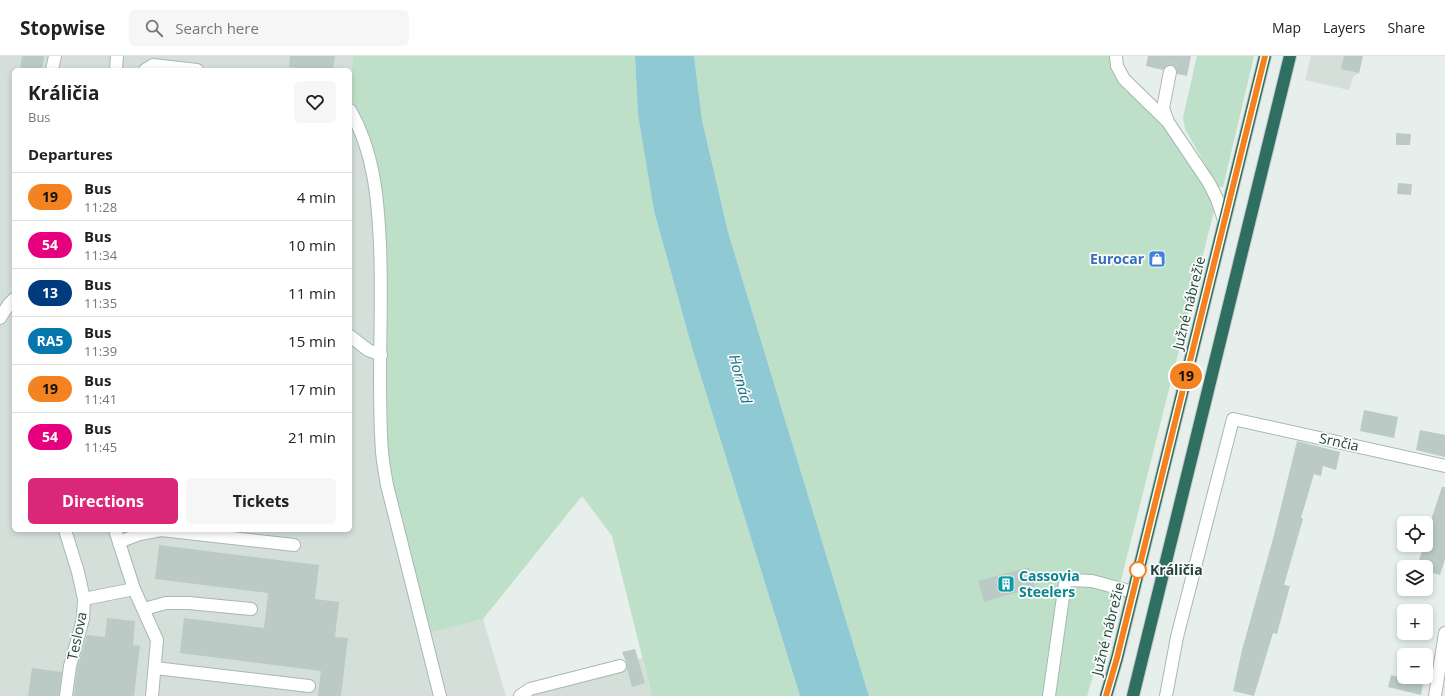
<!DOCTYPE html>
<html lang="en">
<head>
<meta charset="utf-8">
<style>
	:root { --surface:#fff; --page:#f6f6f6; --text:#222; --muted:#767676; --line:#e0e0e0; --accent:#db2777 }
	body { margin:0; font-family:"Open Sans",sans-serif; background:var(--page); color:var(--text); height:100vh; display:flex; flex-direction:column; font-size:15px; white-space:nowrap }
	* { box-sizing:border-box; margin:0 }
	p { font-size:13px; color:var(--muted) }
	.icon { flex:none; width:22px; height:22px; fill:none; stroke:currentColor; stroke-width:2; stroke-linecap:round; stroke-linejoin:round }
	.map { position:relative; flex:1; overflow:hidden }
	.sheet { position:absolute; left:12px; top:12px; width:340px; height:464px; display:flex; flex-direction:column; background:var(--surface); border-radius:6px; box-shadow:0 2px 6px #0003 }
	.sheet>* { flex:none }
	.badge { padding:0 8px; border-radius:13px; font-size:14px; line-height:26px }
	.controls { position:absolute; left:1397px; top:460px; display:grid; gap:8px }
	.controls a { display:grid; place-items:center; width:36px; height:36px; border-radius:6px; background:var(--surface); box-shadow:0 2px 6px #0003; font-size:20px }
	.map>.badge { position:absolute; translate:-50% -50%; box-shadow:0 0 0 2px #fff }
	h2 { padding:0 16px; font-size:15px; line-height:36px }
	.round { display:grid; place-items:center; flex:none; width:42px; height:42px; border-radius:6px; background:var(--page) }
	.overview { display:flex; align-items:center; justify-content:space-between; height:68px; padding:0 16px }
	h1 { font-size:19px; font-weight:700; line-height:30px }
	.button { display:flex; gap:8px; margin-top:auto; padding:8px 16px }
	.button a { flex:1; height:46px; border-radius:6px; background:var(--accent); color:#fff; font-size:16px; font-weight:700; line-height:46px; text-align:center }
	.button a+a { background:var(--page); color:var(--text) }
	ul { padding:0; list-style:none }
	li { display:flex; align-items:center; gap:12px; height:48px; padding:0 16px; border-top:1px solid var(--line) }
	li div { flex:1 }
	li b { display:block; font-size:15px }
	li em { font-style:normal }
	li .badge { min-width:44px; font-weight:700; text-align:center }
	header { display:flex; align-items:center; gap:24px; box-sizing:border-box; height:56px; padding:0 20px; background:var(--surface); border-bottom:1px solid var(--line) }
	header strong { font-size:19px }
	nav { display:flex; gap:22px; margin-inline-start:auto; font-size:14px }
	.search { width:280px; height:36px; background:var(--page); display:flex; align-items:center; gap:10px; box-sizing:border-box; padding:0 14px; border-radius:6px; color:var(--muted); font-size:15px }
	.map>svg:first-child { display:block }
	.built { fill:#d4dfda }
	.green { fill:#bfe0c8 }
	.water { fill:#8ec9d4 }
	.building { fill:#bbcac4 }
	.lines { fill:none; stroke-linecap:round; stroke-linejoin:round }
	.minor-tunnel { stroke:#bfccc8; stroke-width:12; stroke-dasharray:12 6; stroke-linecap:butt }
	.minor-casing { stroke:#a8b8b2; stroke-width:14 }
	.highway-casing { stroke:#c2cac8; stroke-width:14 }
	.minor { stroke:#fff; stroke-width:12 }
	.highway { stroke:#2f6f62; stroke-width:12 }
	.line-casing { stroke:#fff; stroke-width:9 }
	.line { stroke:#f58220; stroke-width:6 }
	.stop-dot { fill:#fff; stroke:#f58220; stroke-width:2 }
	.labels { text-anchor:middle; stroke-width:3.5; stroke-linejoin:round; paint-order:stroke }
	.shop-label { font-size:14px; font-weight:bold; fill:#366cbe; stroke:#f7fbf9; text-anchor:end }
	.street-label { font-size:14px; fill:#24423a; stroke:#f7fbf9 }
	.stop-label { font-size:14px; font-weight:bold; fill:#24423a; stroke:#f7fbf9; text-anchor:start }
	.culture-label { font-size:14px; font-weight:bold; fill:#0d838f; stroke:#f7fbf9; text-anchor:start }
	.water-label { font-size:15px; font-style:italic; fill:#1c6f80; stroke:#f7fbf9 }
</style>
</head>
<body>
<header>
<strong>Stopwise</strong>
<div class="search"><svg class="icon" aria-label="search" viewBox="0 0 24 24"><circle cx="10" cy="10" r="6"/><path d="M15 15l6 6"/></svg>Search here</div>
<nav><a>Map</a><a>Layers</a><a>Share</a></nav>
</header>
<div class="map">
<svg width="1445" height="640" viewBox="0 0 1445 640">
	<rect width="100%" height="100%" fill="#e6efeb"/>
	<g class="built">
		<path d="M0,0h353l-3,30v-16h-336v460h336v-419l15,30 59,492 59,-14 23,77h-506z"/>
		<path d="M1311,0h52l-4,17 -6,4 -4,13 -44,-10z"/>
		<path d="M642,602l10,38h-132l10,-7z"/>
	</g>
	<g class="green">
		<path d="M353,0h282l3,59 16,96 38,137 108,348h-148l-40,-160 -30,-40 -99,123 -59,15 -37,-149 -8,-274 -29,-100v-25z"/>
		<path d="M694,0h422l1,10 51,56 49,77 -98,389 -32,108h-218l-141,-464 -26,-112z"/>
		<path d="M1197,0h57l-31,131h-5l-33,-58 -2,-12z"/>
	</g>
	<path class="water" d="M635,0h59l8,64 26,112 141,464h-69l-108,-348 -38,-137 -16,-96z"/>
	<g class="building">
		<path d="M22,0h22l-2,14h-22z"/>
		<path d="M290,0h45l-2,14h-20l-24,-3z"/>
		<path d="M1148,0h43l-4,20 -10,-2v-5l-5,-4h-5l-4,5 -17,-4z"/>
		<path d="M1344,0h19l-4,17 -18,-4z"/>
		<path d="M1396,77l15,1 -1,11h-14z"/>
		<path d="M1398,127l14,1 -1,11 -14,-1z"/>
		<path d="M1364,354l34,7 -4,21 -34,-7z"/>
		<path d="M1420,374l25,5v22l-29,-7z"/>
		<path d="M1297,385l43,11 -4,18 -13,-4 -2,10 -7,-2 -13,44 2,1 -19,66 6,1 -13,48 -4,-1 -19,63 -21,-5 9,-41 32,-115z"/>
		<path d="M1442,431h3v72l-5,16 -14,-4v-4h-9l7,-22h2l1,-13z"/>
		<path d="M159,489l160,20 -4,34 24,3 -4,35 13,1 -7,58h-23l3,-25 -141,-18 4,-35 80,10 4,-35 -113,-14z"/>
		<path d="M1029,511l6,20 -51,15 -6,-21z"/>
		<path d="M107,562l28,3 -2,24 7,1 -6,50h-60l3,-28 10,-33 18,2z"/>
		<path d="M635,593l10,34 -13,4 -5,-19v-4l-5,-12z"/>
		<path d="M32,612l30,4 -3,24h-31z"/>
		<path d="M1391,619l32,8 -2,12 -33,-8z"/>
	</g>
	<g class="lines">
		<path class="minor-tunnel" d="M1170,16l4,-16"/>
		<g class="minor-casing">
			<g id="minor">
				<path d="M1116,0l1,10 7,13 43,42"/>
				<path d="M52,14l3,-14"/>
				<path d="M116,14l1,-14"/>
				<path d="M145,14l8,-5 44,5"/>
				<path d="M1170,16l-7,36 5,14 41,61 8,16 7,21"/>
				<path d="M350,54c24,41 28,89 30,135 3,69 -3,138 2,207 1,11 3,22 5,33l53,211"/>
				<path d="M0,262l9,-14 5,-5"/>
				<path d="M350,280l18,14 13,5"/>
				<path d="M65,474l13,42 6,27 -1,20 -13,47 -4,30"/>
				<path d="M115,474l19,59"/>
				<path d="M119,486l21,-8 21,-4 133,15"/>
				<path d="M84,543l50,-10 23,51 -5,56"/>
				<path d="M144,553l22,-6h23l62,6"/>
				<path d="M155,612l154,18"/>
				<path d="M520,640l10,-7 90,-23"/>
				<path d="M1049,640l16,-113 4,-3 23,1 41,11"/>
				<path d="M1166,640l11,-59 56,-218 212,47"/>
				<path d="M1435,640l10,-63"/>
			</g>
		</g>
		<g class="highway-casing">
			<g id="highway">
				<path d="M1106,640l11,-38 148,-602"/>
				<path d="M1133,640l157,-640"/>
			</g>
		</g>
		<use href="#minor" class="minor"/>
		<use href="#highway" class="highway"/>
	</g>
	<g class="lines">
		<g class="line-casing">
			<path id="line" d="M1106,640l11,-38 148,-602"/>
		</g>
		<use href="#line" class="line"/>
	</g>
	<defs>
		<g id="shop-square" transform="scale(0.9)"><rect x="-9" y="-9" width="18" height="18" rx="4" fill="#3f7fe0" stroke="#f7fbf9"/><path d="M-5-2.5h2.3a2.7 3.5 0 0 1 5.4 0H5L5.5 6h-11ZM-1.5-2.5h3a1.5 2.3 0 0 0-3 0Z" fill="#fff"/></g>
		<g id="building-square" transform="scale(0.9)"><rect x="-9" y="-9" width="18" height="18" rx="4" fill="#0f9aa8" stroke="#f7fbf9"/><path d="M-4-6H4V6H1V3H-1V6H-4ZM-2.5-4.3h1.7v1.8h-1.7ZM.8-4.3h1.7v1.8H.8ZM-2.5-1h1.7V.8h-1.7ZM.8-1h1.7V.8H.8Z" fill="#fff"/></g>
	</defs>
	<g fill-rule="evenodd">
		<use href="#shop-square" x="1157" y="203"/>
		<use href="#building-square" x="1006" y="528"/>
	</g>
	<circle class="stop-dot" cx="1138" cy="514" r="8"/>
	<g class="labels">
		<g class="shop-label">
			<text x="1144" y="208">Eurocar</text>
		</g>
		<g class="street-label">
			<text transform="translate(1189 247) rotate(-76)" y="5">Južné nábrežie</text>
			<text transform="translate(1339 386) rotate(12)" y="5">Srnčia</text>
			<text transform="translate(1108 573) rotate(-76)" y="5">Južné nábrežie</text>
			<text transform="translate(77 580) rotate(-78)" y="5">Teslova</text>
		</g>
		<g class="stop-label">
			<text x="1150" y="519">Králičia</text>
		</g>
		<g class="culture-label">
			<text x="1019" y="525">Cassovia<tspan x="1019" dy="16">Steelers</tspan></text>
		</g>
		<g class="water-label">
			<text transform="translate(740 323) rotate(75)" y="5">Hornád</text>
		</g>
	</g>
</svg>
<div class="controls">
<a><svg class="icon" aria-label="locate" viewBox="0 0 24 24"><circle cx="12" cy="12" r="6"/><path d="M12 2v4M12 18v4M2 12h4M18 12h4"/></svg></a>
<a><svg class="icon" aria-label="layers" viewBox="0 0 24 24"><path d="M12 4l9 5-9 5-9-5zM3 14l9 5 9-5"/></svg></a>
<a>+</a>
<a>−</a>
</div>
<b class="badge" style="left:1186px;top:320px;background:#f58220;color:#111">19</b>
<section class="sheet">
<div class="overview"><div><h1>Králičia</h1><p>Bus</p></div><a class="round"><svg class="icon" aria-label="heart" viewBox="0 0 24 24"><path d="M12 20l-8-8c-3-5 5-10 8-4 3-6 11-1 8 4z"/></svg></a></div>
<h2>Departures</h2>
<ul>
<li><span class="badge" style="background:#f58220;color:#111">19</span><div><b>Bus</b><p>11:28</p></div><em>4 min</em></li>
<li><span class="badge" style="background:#e6007e;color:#fff">54</span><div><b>Bus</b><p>11:34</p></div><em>10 min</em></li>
<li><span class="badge" style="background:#003b80;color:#fff">13</span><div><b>Bus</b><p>11:35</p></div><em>11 min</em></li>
<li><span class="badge" style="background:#0377ae;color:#fff">RA5</span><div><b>Bus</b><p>11:39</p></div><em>15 min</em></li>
<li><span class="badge" style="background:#f58220;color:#111">19</span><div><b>Bus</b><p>11:41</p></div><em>17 min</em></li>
<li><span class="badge" style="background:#e6007e;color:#fff">54</span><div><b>Bus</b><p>11:45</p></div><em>21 min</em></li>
</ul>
<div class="button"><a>Directions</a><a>Tickets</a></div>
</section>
</div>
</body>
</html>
